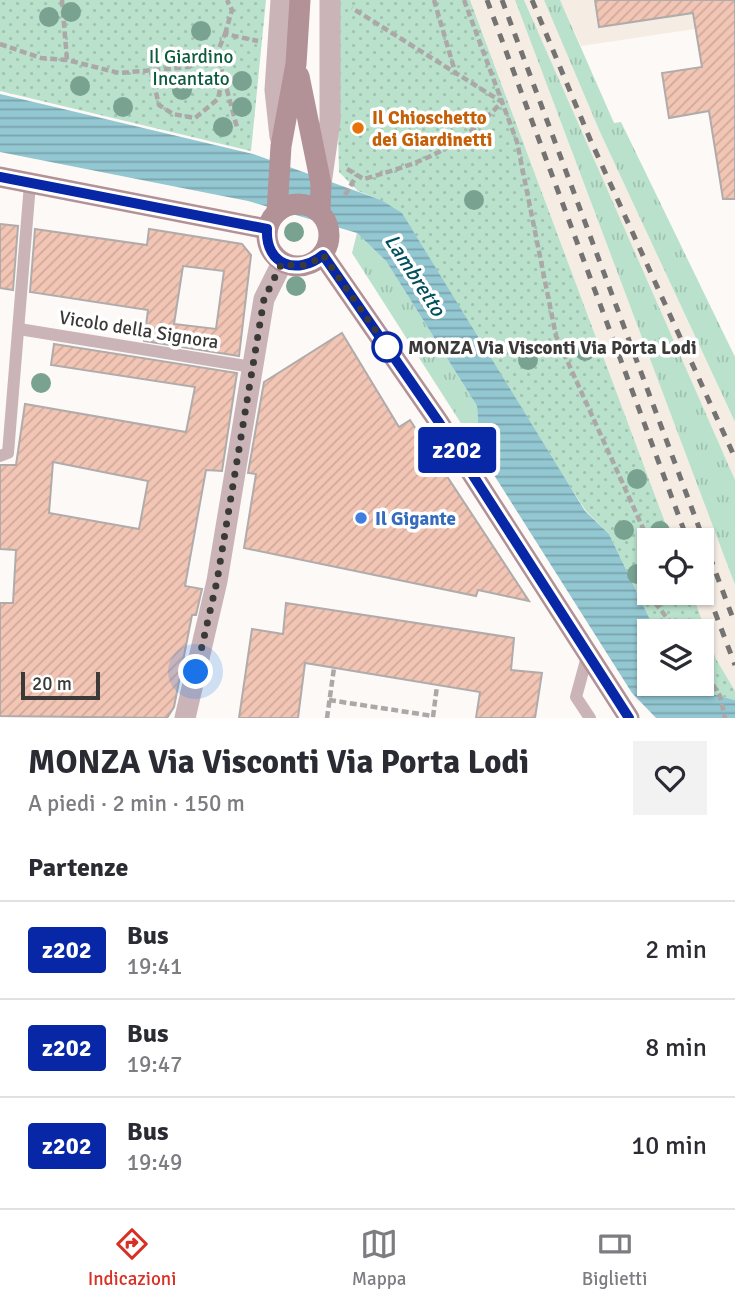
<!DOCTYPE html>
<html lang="it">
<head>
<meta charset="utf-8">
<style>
	:root { --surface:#fff; --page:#f2f2f3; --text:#2b2b33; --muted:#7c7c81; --line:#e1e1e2; --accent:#d93025 }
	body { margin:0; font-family:Signika,sans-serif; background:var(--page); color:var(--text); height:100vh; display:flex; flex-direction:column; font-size:26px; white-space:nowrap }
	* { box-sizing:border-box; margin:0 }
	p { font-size:23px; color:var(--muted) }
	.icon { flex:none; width:38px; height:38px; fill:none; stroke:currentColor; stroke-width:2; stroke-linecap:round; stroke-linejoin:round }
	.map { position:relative; height:718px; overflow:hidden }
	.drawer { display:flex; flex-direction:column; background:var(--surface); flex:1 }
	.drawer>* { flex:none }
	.badge { padding:0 14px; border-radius:5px; font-size:24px; line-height:46px }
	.fabs { position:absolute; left:637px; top:528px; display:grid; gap:14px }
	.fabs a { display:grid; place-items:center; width:77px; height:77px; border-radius:0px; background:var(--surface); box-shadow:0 2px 5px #0004; font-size:35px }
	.scale { position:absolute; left:21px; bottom:18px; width:79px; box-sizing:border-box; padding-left:7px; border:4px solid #3b3a39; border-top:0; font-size:19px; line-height:24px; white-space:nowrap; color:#3b3a39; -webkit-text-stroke:5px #fff; paint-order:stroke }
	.you { position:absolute; width:35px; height:35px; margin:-18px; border:5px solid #fff; border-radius:50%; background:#1a73e8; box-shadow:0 0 0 10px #1a73e833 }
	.map>.badge { position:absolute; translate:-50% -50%; box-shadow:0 0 0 4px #fff }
	h2 { padding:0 28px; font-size:26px; line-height:63px }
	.round { display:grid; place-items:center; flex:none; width:74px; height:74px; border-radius:0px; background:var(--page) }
	.head { display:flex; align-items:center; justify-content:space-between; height:119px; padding:0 28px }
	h1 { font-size:33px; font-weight:700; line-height:52px }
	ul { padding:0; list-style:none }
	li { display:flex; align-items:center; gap:21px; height:98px; padding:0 28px; border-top:2px solid var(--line) }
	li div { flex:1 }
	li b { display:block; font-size:26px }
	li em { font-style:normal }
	li .badge { min-width:77px; font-weight:700; text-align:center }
	.menu { display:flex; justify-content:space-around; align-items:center; height:98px; border-top:2px solid var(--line); background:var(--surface); font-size:19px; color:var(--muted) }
	.menu a { display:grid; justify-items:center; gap:4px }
	.menu .active { color:var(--accent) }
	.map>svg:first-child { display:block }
	.built { fill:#f5ece4 }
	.grass { fill:url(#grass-tufts) }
	.park { fill:url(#park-dots) }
	.water { fill:url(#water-rules) }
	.building { fill:url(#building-hatch); stroke:#b0acab; stroke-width:2; fill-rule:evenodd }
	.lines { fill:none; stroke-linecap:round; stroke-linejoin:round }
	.path { stroke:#aba8a7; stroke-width:4.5; stroke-dasharray:7 3.5; stroke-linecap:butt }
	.lane { stroke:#cab4b7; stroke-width:12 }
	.street { stroke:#cab4b7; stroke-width:21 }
	.secondary { stroke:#b29296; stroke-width:21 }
	.rail { stroke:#757372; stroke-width:5; stroke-dasharray:9 9; stroke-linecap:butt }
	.tree { fill:#79a291 }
	.line-casing { stroke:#fff; stroke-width:16 }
	.line { stroke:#0727a6; stroke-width:10 }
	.walk { stroke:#3b3a39; stroke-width:7; stroke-dasharray:0 12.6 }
	.food-dot { fill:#e8710a; stroke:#fff; stroke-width:2.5 }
	.stop-dot { fill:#fff; stroke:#0727a6; stroke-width:3.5 }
	.shop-dot { fill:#3f7fe0; stroke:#fff; stroke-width:2.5 }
	.labels { text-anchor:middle; stroke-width:7; stroke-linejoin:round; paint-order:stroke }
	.park-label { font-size:19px; fill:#0d5b3d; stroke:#fff }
	.food-label { font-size:19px; font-weight:bold; fill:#c56008; stroke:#fff; text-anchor:start }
	.street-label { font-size:19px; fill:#3b3a39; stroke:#fff }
	.stop-label { font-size:19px; font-weight:bold; fill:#3b3a39; stroke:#fff; text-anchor:start }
	.shop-label { font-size:19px; font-weight:bold; fill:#366cbe; stroke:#fff; text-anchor:start }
	.water-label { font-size:21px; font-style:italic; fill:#004f5c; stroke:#fff }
</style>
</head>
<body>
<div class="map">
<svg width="735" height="718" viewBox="0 0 735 718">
	<defs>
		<pattern id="grass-tufts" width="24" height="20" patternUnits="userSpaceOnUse" patternTransform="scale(1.75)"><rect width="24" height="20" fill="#b9e1cc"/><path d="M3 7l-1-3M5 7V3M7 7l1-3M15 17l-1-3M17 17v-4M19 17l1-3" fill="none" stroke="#a0c2b0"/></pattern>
		<pattern id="park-dots" width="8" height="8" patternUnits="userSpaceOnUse" patternTransform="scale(1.75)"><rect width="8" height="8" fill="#b9e1cc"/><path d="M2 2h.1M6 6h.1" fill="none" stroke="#a0c2b0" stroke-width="1.8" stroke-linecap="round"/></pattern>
		<pattern id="water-rules" width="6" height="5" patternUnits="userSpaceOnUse" patternTransform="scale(1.75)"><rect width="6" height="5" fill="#93c7d2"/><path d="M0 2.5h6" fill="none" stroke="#79a3ab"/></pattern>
		<pattern id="building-hatch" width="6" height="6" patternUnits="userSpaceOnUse" patternTransform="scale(1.75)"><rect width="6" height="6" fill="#f2c5b4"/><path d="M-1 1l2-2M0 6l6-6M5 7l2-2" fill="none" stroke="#d0aa9c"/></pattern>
	</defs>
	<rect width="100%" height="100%" fill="#fcf9f7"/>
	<g class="built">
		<path d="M470,0h45l220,585v106l-19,-32 -24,-66h10v-52h-30z"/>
		<path d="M524,0h20l56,132 135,290v58z"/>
		<path d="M560,0h175v23l-154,23z"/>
	</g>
	<g class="grass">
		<path d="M515,0h9l211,480v105z"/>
		<path d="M544,0h16l54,123 7,-1 114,235v65l-135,-290z"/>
		<path d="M357,233l29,28 91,145 3,47 -128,-200z"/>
	</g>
	<g class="park">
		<path d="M0,0h266l-15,151 -251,-60z"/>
		<path d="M339,0h131l202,541h-23v52h43l24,66 19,32v9l-23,-6 -15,-10h5v-52h-46l-47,-98 -23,-23 -205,-311 -23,-9 -19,-19 -3,-131z"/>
	</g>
	<path class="water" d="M0,94l253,60 128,46 21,13 183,298 24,23 47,98h-7v52h48l15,10 23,6v18h-79l-24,-25 -152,-240 -3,-47 -91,-145 -29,-28 -109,-32 -248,-49z"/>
	<g class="building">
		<path d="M595,0h140v199h-12l-14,-88 -40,7 -7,-45 40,-6 -9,-54 -94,14z"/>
		<path d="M0,224l18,2 -5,64 -13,-2z"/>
		<path d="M35,229l112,16 2,-16 93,15 9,11 -12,101 -95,-15 4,-31 -118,-18zM183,266l41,5 -8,58 -42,-5z"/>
		<path d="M342,333l57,94 11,-7 119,181 -51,-11 -2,6 -232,-48 12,-74 -8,-1 16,-91z"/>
		<path d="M54,344l183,29 -15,98 -16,-1 -21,116 17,3 -6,26h-4l-18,92 -7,11 -167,-2v-113h13l3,-53 -16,-1v-84h16l9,-61 161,28 9,-45 -144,-22zM53,462l95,19 -9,48 -90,-16z"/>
		<path d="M286,603l228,35 -3,32 31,3 -7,45h-59l4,-26 -175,-29 -7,55h-59l13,-89 31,5z"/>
	</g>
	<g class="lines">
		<g class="path">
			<path d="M62,0l5,60"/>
			<path d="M434,0l22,75"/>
			<path d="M464,0l53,142 39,194 91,201 -2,31 4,18"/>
			<path d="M225,34l7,-24 -5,-10"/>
			<path d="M0,44l41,14 26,2 52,13 70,-6 28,-14 8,-19 33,7"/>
			<path d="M151,72l8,33 14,9 22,4 23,-19 5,-24 -6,-22"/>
			<path d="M224,79l13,48"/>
			<path d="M347,169l17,10c63,-18 92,-29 138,-77l-150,-94"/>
			<path d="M345,195l12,-20"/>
			<path d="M651,593l2,7 25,32"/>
			<path d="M702,667l18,29 5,22"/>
			<path d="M329,700l104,16"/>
			<path d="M433,717l4,-31"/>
			<path d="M327,718l7,-50"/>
		</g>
		<g class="lane">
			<path d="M19,329l233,38"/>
			<path d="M0,456l8,-3 22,-269"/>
			<path d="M588,653l-12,44 14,21"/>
		</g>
		<g class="street">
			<path d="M280,137l-5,-47 6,-90"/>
			<path d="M321,184l9,-63v-121"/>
			<path d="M185,718l32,-137 47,-282 18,-36"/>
		</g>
		<g class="secondary">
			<path d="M299,76l22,108 -1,28"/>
			<path d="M0,177l267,52"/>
			<circle cx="298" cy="235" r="31"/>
			<path d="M277,212l4,-66 15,-82 4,-64"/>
			<path d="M323,255l115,166 191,297"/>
		</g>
		<g class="rail">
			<path d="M487,0l201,541"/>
			<path d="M502,0l233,624"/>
			<path d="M532,0l58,139 145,319"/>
			<path d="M702,578l33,87"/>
		</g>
	</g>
	<g class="tree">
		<circle cx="71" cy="12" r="10"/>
		<circle cx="49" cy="17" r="10"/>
		<circle cx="201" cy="31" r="10"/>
		<circle cx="242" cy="81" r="10"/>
		<circle cx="80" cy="86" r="10"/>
		<circle cx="182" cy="90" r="10"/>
		<circle cx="123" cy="107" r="10"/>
		<circle cx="242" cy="107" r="10"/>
		<circle cx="223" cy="127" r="10"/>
		<circle cx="474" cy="200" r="10"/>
		<circle cx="294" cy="232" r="10"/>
		<circle cx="296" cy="286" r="10"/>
		<circle cx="585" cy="351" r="10"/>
		<circle cx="528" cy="360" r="10"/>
		<circle cx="41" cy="383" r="10"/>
		<circle cx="637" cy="479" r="10"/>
		<circle cx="624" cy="530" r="10"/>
		<circle cx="660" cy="531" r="10"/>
		<circle cx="637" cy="574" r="10"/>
	</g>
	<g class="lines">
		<g class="line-casing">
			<path id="line" d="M0,177l267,52c-2,36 30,47 56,26l115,166 191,297"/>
		</g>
		<use href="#line" class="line"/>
		<path class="walk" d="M196,672l21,-91 47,-282 18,-36c18,5 27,3 41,-8l69,99 -5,-7"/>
	</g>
	<circle class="food-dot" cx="358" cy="128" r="7"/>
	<circle class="stop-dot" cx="387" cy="347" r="14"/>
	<circle class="shop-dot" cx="361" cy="518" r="7"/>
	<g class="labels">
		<g class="park-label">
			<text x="191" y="63">Il Giardino<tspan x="191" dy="22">Incantato</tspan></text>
		</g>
		<g class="food-label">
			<text x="372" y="124">Il Chioschetto<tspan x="372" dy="22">dei Giardinetti</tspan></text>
		</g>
		<g class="street-label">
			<text transform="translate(139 329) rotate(9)" y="7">Vicolo della Signora</text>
		</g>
		<g class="stop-label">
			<text x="408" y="354">MONZA Via Visconti Via Porta Lodi</text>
		</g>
		<g class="shop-label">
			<text x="375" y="525">Il Gigante</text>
		</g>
		<g class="water-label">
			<text transform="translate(415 275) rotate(57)" y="7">Lambretto</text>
		</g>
	</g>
</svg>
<div class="fabs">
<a><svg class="icon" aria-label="locate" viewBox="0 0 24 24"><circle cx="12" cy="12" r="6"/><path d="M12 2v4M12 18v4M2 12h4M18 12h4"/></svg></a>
<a><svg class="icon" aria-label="layers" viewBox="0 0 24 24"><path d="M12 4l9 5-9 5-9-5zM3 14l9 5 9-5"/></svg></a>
</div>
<div class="scale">20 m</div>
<div class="you" style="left:196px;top:672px"></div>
<b class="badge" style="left:457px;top:450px;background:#0727a6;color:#fff">z202</b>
</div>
<section class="drawer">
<div class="head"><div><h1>MONZA Via Visconti Via Porta Lodi</h1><p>A piedi · 2 min · 150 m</p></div><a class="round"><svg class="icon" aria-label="heart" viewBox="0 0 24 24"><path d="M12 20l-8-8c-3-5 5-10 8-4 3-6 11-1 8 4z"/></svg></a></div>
<h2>Partenze</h2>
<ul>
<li><span class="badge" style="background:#0727a6;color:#fff">z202</span><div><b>Bus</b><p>19:41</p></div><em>2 min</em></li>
<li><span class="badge" style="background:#0727a6;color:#fff">z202</span><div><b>Bus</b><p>19:47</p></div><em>8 min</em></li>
<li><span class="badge" style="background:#0727a6;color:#fff">z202</span><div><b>Bus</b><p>19:49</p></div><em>10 min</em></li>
</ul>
</section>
<nav class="menu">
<a class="active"><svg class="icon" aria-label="directions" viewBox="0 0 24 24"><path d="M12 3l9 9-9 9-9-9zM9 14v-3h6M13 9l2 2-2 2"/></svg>Indicazioni</a>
<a><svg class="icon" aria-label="map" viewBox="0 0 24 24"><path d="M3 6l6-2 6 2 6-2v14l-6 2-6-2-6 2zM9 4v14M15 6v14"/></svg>Mappa</a>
<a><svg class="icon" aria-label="tickets" viewBox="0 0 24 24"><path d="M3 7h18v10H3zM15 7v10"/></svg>Biglietti</a>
</nav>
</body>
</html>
